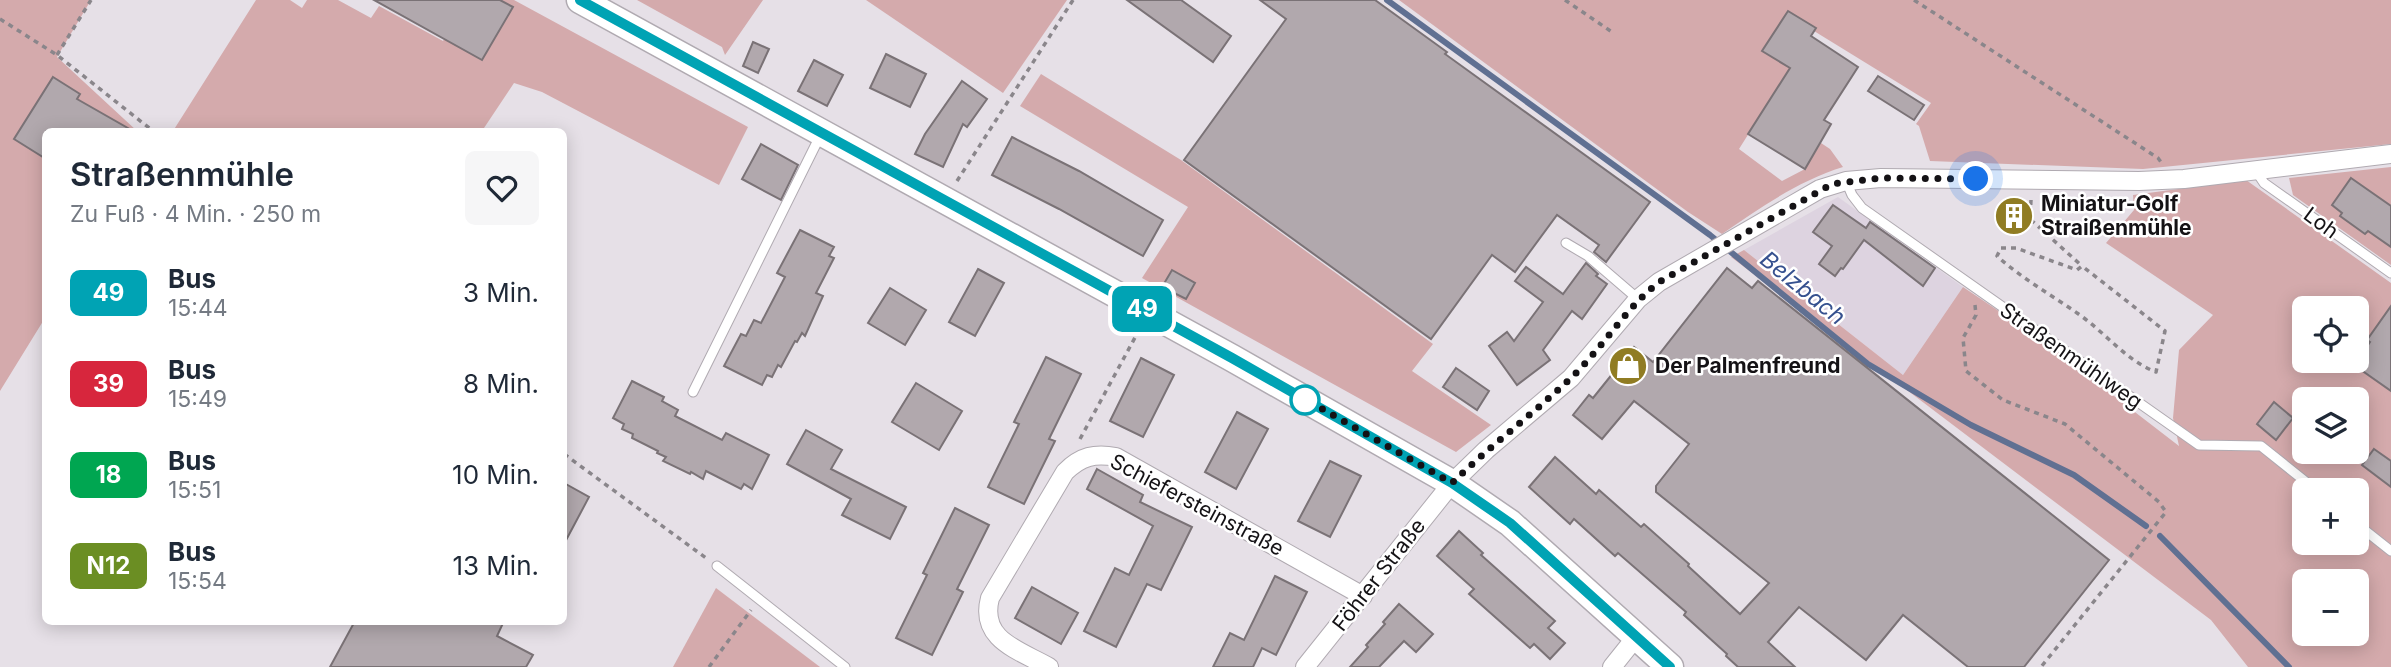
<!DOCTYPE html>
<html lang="de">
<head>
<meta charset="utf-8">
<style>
	:root { --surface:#fff; --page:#f6f6f7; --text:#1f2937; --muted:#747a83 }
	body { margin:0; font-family:Inter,sans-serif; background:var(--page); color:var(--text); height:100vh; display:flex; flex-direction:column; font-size:26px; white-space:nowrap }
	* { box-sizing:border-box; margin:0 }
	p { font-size:23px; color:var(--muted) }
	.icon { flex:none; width:38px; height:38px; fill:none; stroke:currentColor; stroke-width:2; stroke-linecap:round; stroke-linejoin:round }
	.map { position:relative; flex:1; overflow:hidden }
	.drawer { position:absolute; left:42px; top:128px; width:525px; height:497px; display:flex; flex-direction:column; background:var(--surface); border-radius:10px; box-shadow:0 4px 18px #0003 }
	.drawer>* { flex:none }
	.badge { padding:0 14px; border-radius:10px; font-size:24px; line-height:46px }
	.buttons { position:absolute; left:2292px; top:296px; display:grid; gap:14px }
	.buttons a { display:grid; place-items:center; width:77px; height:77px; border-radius:10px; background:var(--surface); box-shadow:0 4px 18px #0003; font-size:35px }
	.you { position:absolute; width:35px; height:35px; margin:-18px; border:5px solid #fff; border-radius:50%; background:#1a73e8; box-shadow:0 0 0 10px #1a73e833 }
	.map>.badge { position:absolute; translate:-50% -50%; box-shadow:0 0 0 4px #fff }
	.round { display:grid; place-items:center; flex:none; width:74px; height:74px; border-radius:10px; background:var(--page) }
	.head { display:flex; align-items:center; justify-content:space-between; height:119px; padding:0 28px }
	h1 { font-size:33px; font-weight:600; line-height:52px }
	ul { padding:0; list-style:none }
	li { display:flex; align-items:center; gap:21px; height:91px; padding:0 28px }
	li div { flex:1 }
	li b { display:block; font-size:26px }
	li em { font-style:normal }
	li .badge { min-width:77px; font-weight:700; text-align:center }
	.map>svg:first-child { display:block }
	.built { fill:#ddd3e0 }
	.green { fill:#d4aaac; fill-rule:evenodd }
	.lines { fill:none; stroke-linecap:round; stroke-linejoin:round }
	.stream { stroke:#607092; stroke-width:6 }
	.building { fill:#b1a8ad; stroke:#7a7276; stroke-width:2 }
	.lane-casing { stroke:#b0aab1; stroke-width:11 }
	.street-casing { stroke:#b0aab1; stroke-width:20 }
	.secondary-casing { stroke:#b0aab1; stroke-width:29 }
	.path { stroke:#8a868b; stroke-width:3.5; stroke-dasharray:5 5; stroke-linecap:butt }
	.lane { stroke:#fff; stroke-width:9 }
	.street { stroke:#fff; stroke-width:18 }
	.secondary { stroke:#fff; stroke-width:26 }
	.line-casing { stroke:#fff; stroke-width:16 }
	.line { stroke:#00a3b4; stroke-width:10 }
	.walk { stroke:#141215; stroke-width:7; stroke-dasharray:0 12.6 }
	.stop-dot { fill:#fff; stroke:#00a3b4; stroke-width:3.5 }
	.labels { text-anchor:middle; stroke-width:5; stroke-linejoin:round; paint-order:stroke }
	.poi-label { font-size:21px; font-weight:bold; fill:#141215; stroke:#fff; text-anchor:start }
	.street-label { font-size:21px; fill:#141215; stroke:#fff }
	.water-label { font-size:23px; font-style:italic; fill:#36518f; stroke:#fff }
</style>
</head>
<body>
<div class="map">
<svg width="2391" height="667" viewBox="0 0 2391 667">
	<rect width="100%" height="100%" fill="#e6e0e7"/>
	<path class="built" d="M1838,197l125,90 -60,88 -159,-125z"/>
	<g class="green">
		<path d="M0,0h91l-34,57 80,74h-91l-1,187 -45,73z"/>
		<path d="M256,0h34l12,8 5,-8h31l33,18 8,-12 64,35 23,-41h48l234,127 -29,58 -177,-93 -28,-9 -32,48h-309z"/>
		<path d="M637,0h126l-38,55 -3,-8z"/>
		<path d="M866,0h201l-64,93z"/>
		<path d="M1399,0h992v144l-248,25 -213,-8 -11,-35 -3,-2 15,-21 -117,-72 1,-3 -27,-17 -25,40 27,17 -51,81 43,32 23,-12 16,-26 9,6 13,18c-45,14 -83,41 -121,67l-34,-22z"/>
		<path d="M1041,74l140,86 252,184 -21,27 79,54 -35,27 -314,-174 46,-71 -168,-101z"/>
		<path d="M2391,167v98l-98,-70 -4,-17z"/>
		<path d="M2246,180l145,103v384h-143l-37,-47 -480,-363 13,-7 159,125 60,-88 125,84 4,8 87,67 -6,-28 6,-68 34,-35 -107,-72 28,-33 -1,-15zM2305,308h52v52h-52zM2305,399h52v53h-52zM2305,490h52v52h-52zM2305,581h52v53h-52z"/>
		<path d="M716,588l104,79h-147z"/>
	</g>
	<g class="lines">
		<g class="stream">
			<path d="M1387,0l323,235 158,129 103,61 103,50 72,51"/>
			<path d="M2160,536l129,131"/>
		</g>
	</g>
	<g class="building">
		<path d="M374,0h126l13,7 -31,53z"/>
		<path d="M1127,0h54l50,36 -18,26z"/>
		<path d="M1260,0h115l72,52 -2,2 205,148 -44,60 -12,-10 5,-7 -42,-30 -42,57 -23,-17 -61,84 -247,-179 102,-141z"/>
		<path d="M1788,11l28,17 -5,8 47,31 -34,53 7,4 -26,45 -57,-35 42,-66 -28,-17z"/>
		<path d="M753,42l16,7 -11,24 -15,-7z"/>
		<path d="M886,54l40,20 -16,33 -40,-19z"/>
		<path d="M814,60l29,15 -16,31 -29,-15z"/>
		<path d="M1878,76l46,29 -10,15 -46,-29z"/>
		<path d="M53,77l27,17 -3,5 56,32h-87v28l-32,-20z"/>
		<path d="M962,81l25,18 -20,28 -4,-3 -20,43 -28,-13 10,-20z"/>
		<path d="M1012,137l67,34 84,49 -20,36 -84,-47 -67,-34z"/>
		<path d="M761,144l37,21 -17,35 -39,-21z"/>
		<path d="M2351,178l40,28v41l-23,-16 -3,3 -25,-18 2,-3 -10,-8z"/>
		<path d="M1833,205l33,23 4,-6 65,46 -12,18 -59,-46 -21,29 -2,-1 -6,8 -16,-12 13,-18 -19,-14z"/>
		<rect x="2005" y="207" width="19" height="17"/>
		<path d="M800,230l34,17 -5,9 5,2 -18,35 7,3 -18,40 -3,-3 -5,9 -2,-1 -14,26 -3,-2 -6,12 -5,-2 -5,10 -38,-19 17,-32 5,2 8,-16 7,3 24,-46 -8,-4z"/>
		<path d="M1586,263l12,11 -2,2 11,8 -25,35 -10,-8 -29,39 7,10 -33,25 -28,-39 18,-14 7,9 29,-39 -28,-21 11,-14 37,27z"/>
		<path d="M1727,268l25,20 6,-7 351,279 -85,107h-56l-65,-52 -37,45 -67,-53 -31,35 27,25h-57l-12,-11 1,-2 -43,-39 2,-3 -68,-59 -3,3 -41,-37 -4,5 -41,-37 26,-30 41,37 3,-4 42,37 3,-3 45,40 -1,2 52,48 29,-31 -113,-91v-6l33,-42 -55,-43 -32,38 -29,-24 16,-20 4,3 41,-51 19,15z"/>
		<path d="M978,269l26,14 -29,53 -26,-14z"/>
		<path d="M1172,270l23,13 -9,16 -24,-12z"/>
		<path d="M890,288l36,22 -21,35 -37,-22z"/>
		<path d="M2391,306v85l-37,-26 16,-23 -3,-2z"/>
		<path d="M1046,357l35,17 -32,65 6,2 -31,63 -36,-17 31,-63 -5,-2z"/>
		<path d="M1141,358l33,17 -31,62 -33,-16z"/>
		<path d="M1456,368l33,23 -12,19 -34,-23z"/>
		<path d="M632,381l32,16 -2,4 16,9 -3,6 47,24 4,-7 43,22 -17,34 -8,-5 -3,5 -35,-18 -3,8 -12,-7 -1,2 -27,-13 3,-4 -9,-4 1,-2 -26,-13 1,-4 -11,-5 2,-5 -11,-6z"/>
		<path d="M916,383l46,28 -23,39 -47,-28z"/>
		<path d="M2274,402l19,16 -17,22 -19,-16z"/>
		<path d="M1237,412l31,17 -32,60 -31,-17z"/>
		<path d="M806,430l36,20 -11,19 75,38 -16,32 -48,-24 9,-16 -64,-35z"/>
		<path d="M2374,449l17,12v26l-29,-22z"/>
		<path d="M1330,461l31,15 -31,61 -32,-16z"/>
		<path d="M1097,469l46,26 -3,7 52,25 -31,63 -14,-6 -31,63 -32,-16 31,-63 14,7 24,-49 -66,-37z"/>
		<path d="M564,483l25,14 -25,47z"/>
		<path d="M955,508l34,17 -32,64 6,3 -31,63 -36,-17 31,-63 -4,-2z"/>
		<path d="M1459,531l24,22 -2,2 74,66 -7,7 17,15 -15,16 -16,-15 -4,4 -61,-54 5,-5 -37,-33z"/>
		<path d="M1275,576l32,16 -31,63 -14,-7 -9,19h-40l17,-34 14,7z"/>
		<path d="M1032,587l46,26 -17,31 -46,-26z"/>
		<path d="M1399,604l34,30 -17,18 -12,-11 -25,26h-29l18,-20 -2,-2 19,-21 -2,-2z"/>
		<path d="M355,621h149l-7,15 36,19 -7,12h-196z"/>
	</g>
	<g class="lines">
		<g class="lane-casing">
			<g id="lane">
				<path d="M2256,171l8,12 127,90"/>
				<path d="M1846,181l6,14 10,13 337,237 62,1 55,44"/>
				<path d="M1566,243l22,13 50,43"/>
				<path d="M693,392l128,-258"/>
				<path d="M2357,524l34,27"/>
				<path d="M717,566l128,101"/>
			</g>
		</g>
		<g class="street-casing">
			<g id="street">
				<path d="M1049,667c-30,-17 -70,-27 -59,-69l75,-126c16,-16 30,-19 51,-15l247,139"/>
				<path d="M1305,667l147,-184 34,-33 85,-72 67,-79 21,-17 161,-93 26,-8 35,-3 258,3 45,-2 207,-25"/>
				<path d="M1612,667l24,-30"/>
			</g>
		</g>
		<g class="secondary-casing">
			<path id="secondary" d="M580,0l652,358 220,125 58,40 160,144"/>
		</g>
		<g class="path">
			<path d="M1565,0l47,32"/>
			<path d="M1914,0l244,158 3,4"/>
			<path d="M0,19l57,36 96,76"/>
			<path d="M57,55l34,-55"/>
			<path d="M957,181l116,-181"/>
			<path d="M2031,200l-1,19 52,47"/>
			<path d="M2001,248h15l61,22 5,-4 83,65 -9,41c-31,-12 -51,-40 -79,-59 -27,-19 -56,-35 -80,-57z"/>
			<path d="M1975,305l1,10 -13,23 3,33 37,29 62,24 94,78 7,10 -125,155"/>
			<path d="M1080,439l58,-107"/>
			<path d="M564,454l142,104"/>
			<path d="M709,667l42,-57"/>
		</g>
		<use href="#lane" class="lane"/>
		<use href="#street" class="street"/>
		<use href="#secondary" class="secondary"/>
	</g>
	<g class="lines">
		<g class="line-casing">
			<path id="line" d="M580,0l652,358 220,125 58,40 160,144"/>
		</g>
		<use href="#line" class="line"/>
		<path class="walk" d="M1305,400l-2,-2 149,85c38,-37 81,-69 120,-106 31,-30 53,-68 87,-95l173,-98 49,-6 95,1"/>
	</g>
	<defs>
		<g id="building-disc" transform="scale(2.0125)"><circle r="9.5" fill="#907c23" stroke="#fff"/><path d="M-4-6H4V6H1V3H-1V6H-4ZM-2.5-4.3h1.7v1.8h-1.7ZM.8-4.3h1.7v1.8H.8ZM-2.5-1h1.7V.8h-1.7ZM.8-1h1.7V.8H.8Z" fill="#fff"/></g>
		<g id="shop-disc" transform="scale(2.0125)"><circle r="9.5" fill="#907c23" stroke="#fff"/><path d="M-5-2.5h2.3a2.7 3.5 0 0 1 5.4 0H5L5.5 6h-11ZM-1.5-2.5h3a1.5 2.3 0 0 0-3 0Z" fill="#fff"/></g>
	</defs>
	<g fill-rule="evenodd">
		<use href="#building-disc" x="2014" y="216"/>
		<use href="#shop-disc" x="1628" y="366"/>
	</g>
	<circle class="stop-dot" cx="1305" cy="400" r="14"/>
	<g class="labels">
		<g class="poi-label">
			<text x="2041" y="211">Miniatur-Golf<tspan x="2041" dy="24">Straißenmühle</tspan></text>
			<text x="1655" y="373">Der Palmenfreund</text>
		</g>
		<g class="street-label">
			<text transform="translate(2321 223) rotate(36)" y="7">Loh</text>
			<text transform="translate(2071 356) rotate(35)" y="7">Straßenmühlweg</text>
			<text transform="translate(1197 505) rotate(28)" y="7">Schiefersteinstraße</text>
			<text transform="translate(1379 575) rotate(-52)" y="7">Föhrer Straße</text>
		</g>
		<g class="water-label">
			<text transform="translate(1803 288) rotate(39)" y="8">Belzbach</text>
		</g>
	</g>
</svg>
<div class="buttons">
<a><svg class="icon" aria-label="locate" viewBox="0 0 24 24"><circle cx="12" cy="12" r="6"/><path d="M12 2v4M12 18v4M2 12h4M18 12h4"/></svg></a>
<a><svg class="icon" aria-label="layers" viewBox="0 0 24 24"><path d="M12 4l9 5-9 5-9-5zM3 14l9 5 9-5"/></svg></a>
<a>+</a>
<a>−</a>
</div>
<div class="you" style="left:1976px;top:179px"></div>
<b class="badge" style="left:1142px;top:309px;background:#00a3b4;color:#fff">49</b>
<section class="drawer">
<div class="head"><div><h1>Straßenmühle</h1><p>Zu Fuß · 4 Min. · 250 m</p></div><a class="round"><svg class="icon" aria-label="heart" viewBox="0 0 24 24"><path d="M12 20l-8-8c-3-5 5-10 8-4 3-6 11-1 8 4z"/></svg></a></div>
<ul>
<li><span class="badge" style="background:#00a3b4;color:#fff">49</span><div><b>Bus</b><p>15:44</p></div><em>3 Min.</em></li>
<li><span class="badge" style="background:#d7263d;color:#fff">39</span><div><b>Bus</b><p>15:49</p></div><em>8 Min.</em></li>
<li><span class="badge" style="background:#00a651;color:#fff">18</span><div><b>Bus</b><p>15:51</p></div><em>10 Min.</em></li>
<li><span class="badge" style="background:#6b8e23;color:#fff">N12</span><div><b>Bus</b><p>15:54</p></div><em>13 Min.</em></li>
</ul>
</section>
</div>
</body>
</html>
